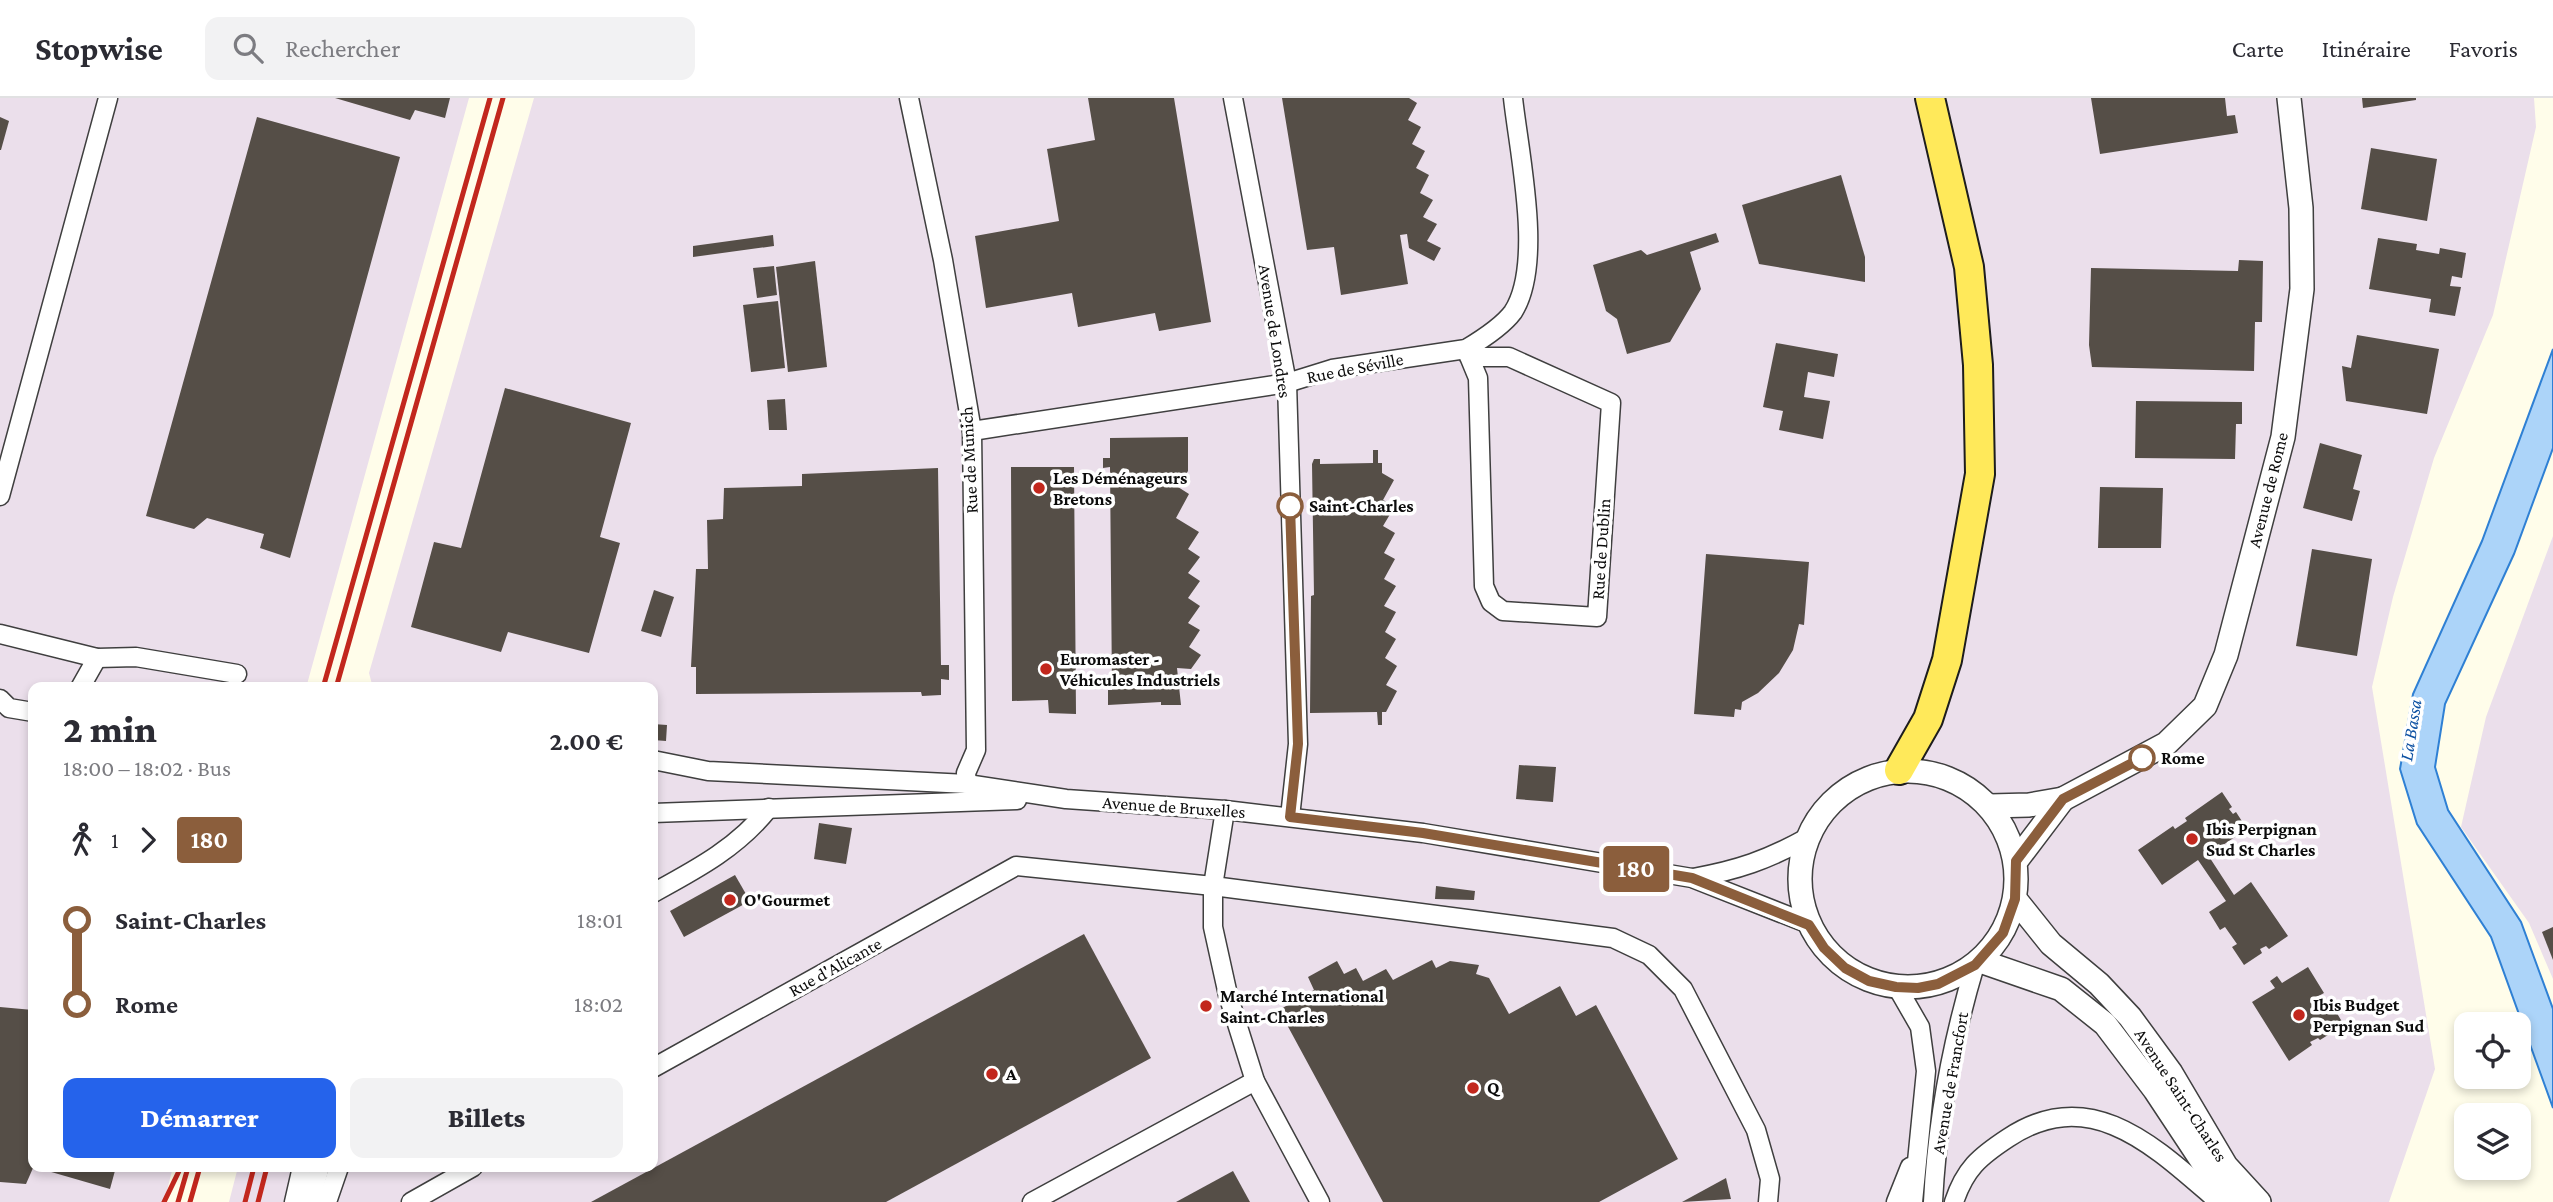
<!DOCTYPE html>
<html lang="fr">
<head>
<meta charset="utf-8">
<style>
	:root { --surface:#fff; --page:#f2f2f3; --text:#2b2b33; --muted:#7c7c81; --line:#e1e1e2; --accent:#2563eb }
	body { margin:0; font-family:"Crimson Pro",serif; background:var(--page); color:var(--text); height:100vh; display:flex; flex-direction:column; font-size:26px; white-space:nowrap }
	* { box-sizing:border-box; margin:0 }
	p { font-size:23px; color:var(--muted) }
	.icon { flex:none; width:38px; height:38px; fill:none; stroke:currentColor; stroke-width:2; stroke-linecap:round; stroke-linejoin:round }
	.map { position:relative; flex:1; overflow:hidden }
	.sheet { position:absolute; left:28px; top:584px; width:630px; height:490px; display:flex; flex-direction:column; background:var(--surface); border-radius:14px; box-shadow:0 4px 10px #0003 }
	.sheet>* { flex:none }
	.badge { padding:0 14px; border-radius:5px; font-size:24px; line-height:46px }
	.fabs { position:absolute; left:2454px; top:914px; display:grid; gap:14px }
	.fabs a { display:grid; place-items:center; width:77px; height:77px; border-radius:14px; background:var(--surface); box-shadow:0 4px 10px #0003; font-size:35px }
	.map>.badge { position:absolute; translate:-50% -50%; box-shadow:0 0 0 4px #fff }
	.legs { display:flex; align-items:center; gap:10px; height:77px; padding:0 35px; font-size:23px }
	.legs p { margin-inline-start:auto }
	.head { display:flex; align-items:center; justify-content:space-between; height:119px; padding:0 35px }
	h1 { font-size:38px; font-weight:800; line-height:52px }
	.action { display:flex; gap:14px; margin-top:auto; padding:14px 35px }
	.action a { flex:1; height:80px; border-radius:14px; background:var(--accent); color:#fff; font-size:28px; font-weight:800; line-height:80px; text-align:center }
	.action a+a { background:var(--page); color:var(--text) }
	ul { padding:0 35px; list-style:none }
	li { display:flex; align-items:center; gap:24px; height:84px; font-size:26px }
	li i { display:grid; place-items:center; width:10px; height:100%; margin:0 9px; background:currentColor }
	li i::after { content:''; width:18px; height:18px; margin:-9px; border:5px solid; border-radius:50%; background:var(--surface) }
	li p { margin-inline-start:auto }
	li:first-child i { background:linear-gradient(#0000 50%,currentColor 0) }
	li:last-child i { background:linear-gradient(currentColor 50%,#0000 0) }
	header { display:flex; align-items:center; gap:42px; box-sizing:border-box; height:98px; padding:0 35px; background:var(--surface); border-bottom:2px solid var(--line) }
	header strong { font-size:33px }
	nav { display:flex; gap:38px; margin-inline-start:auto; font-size:24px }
	.search { width:490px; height:63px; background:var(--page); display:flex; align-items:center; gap:18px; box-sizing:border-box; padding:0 24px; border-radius:14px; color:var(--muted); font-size:26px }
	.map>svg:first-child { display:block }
	.industrial { fill:#ebdfeb }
	.water { fill:#acd4f9; stroke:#2f80d4; stroke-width:2 }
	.building { fill:#554e47 }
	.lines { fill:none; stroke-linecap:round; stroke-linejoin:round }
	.minor-casing { stroke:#3f3f3f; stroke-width:21 }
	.tertiary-casing { stroke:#3f3f3f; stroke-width:26 }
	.primary-casing { stroke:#1d1d1d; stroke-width:32 }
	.minor { stroke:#fff; stroke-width:18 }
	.tertiary { stroke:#fff; stroke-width:23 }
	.primary { stroke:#ffe95a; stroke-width:28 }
	.rail { stroke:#c2271d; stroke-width:5 }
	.line-1-casing { stroke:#fff; stroke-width:16 }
	.line-1 { stroke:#8b5e3c; stroke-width:10 }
	.poi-dot { fill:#c2271d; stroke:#fff; stroke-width:2.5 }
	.stop-1-dot { fill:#fff; stroke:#8b5e3c; stroke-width:3.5 }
	.labels { text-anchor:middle; stroke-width:7; stroke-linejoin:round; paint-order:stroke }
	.street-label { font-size:18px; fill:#0c0c0c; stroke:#fff }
	.poi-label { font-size:18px; font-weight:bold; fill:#0c0c0c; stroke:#fff; text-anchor:start }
	.stop-label { font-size:18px; font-weight:bold; fill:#0c0c0c; stroke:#fff; text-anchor:start }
	.water-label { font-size:19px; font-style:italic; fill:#0f52a3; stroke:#fff }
</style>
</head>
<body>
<header>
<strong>Stopwise</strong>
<div class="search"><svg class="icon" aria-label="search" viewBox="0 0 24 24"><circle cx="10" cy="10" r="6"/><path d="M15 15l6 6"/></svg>Rechercher</div>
<nav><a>Carte</a><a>Itinéraire</a><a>Favoris</a></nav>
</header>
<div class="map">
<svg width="2553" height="1104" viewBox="0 0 2553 1104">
	<rect width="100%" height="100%" fill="#fffdea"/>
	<g class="industrial">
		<path d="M0,0h469l-163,590h-273v479h140l-9,35h-164z"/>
		<path d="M534,0h2000l2,29 -43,188 -59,143 -41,139 -21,90 63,382 -46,133h-2160l9,-35h415v-479h-280l-4,-15z"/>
		<path d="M2553,438v443l-24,-56 -68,-96 25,-110z"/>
	</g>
	<path class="water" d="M2553,251v99l-39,106 -69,150 -10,63 13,43 73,112 32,87v99l-62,-171 -74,-113 -17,-55 13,-75 69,-153z"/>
	<g class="building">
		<path d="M335,0h115l-5,20 -30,-8 -5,10z"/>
		<path d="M1088,0h86l37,224 -52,9 -4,-18 -77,14 -6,-34 -86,15 -11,-72 84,-15 -12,-72 48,-9z"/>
		<path d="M1282,0h127l8,5 -9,17 13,7 -9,17 13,7 -9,17 13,7 -9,18 13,7 -10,17 14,7 -10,17 14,7 -7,13 -25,-13 -2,-14 -7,1 8,49 -67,11 -7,-48 -27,3z"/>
		<path d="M2091,0h134l2,18 8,-1 3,18 -138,21z"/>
		<path d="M2362,0h54v2l-53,8z"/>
		<path d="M0,19l9,4 -8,29h-1z"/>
		<path d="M257,19l143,40 -110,401 -30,-10 4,-14 -57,-16 -13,11 -48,-13z"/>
		<path d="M2371,50l66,11 -10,62 -66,-12z"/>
		<path d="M1841,77l24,82v25l-106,-18 -17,-59z"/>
		<path d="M1716,135l3,9 -29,10 11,37 -31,53 -43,12 -10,-35 -11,-8 -13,-46 48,-15 6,5z"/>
		<path d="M773,137l1,11 -81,11v-11z"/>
		<path d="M2378,140l39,6 -1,6 23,4 1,-6 26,5 -4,25 -10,-2 -2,10 11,1 -6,29 -26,-4 2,-13 -62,-10z"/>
		<path d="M2239,162l24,1 -1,61h-7l-1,49 -162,-4 -3,-22 2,-77 147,3z"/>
		<path d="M815,163l12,106 -39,5 -12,-105z"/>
		<path d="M774,168l3,29 -20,3 -4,-30z"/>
		<path d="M778,203l7,67 -34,4 -8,-67z"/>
		<path d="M2357,237l82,14 -12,65 -81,-13 -4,-35 9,2z"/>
		<path d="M1776,245l62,11 -4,23 -26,-5 -4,25 26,4 -7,38 -44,-9 4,-19 -20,-4z"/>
		<path d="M505,290l126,35 -31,114 20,6 -31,110 -81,-21 -7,20 -90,-25 23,-85 27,6z"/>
		<path d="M785,301l2,31h-18l-2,-30z"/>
		<path d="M2136,303l106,1v22h-6l-1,35 -100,-1z"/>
		<path d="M1188,339v34l-10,16 11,7 -13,24 23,14 -11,17 12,8 -12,16 12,8 -12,17 12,8 -12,17 12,7 -11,17 12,8 -10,14 -14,-1 4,37h-20v-3l-53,3v-15h4l-2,-223 -7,1v-10h7v-20z"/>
		<path d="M2320,345l42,12 -9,34 7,2 -8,30 -49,-13z"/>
		<path d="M1373,352h5v13h4v10l12,7 -11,20 12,6 -12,20 12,7 -11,20 11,6 -11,20 12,7 -12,20 12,6 -11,20 11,7 -11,19 12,8 -11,19 11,6 -11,21h-4v13h-4l-1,-13 -67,1 1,-117 3,-1 -2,-131 2,-5h6v5l53,-1z"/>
		<path d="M1011,369h63l2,247 -27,-1 -1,-13 -36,1z"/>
		<path d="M938,370l3,197h8v15l-8,-1v16l-19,1 -1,-4 -225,2v-27h-5l5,-98h12l-1,-49 16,-1 1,-31 78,-2v-12z"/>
		<path d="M2100,389l63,1 -2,60h-63z"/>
		<path d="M2312,451l60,10 -15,97 -61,-10z"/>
		<path d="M1706,456l103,8 -5,63 -5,-1 -6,26 -14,23 -21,20 -16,9 -1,8 -6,-1 -1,8 -40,-3z"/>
		<path d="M654,492l20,7 -13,40 -20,-6z"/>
		<path d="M653,626l14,1 -1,16 -13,-1z"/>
		<path d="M1519,667l37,2 -3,35 -37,-3z"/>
		<path d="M2222,694l10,15 -3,2 4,5 3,-2 11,17 -39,26 26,40 17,-13 37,54 -19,13 -3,-3 -6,3 2,4 -18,12 -12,-18 5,-3 -12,-17 -5,3 -11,-18 17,-11 -28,-41 -36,25 -24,-35 35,-24 2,3 12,-8 -2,-3z"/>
		<path d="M819,725l33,5 -6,36 -32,-5z"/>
		<path d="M735,777l15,26 -66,36 -14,-26z"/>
		<path d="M1436,788l39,5 -1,9 -39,-1z"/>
		<path d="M2553,829v33l-11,-28z"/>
		<path d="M1084,836l67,124 -265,144h-295z"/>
		<path d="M1432,862l4,8 14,-7 29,4 -3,9 13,4 20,36 51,-28 16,30 20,-11 82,154 -79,43h-216l-104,-192 35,-20 -6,-13 29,-16 7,13 12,-6 7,13 23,-12 7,11z"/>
		<path d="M2308,869l16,26 -11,6 5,8 11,-7 15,25 -24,15 -2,-2 -8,4 2,3 -23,16 -37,-59 23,-14 -5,-7 7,-5 5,7z"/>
		<path d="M0,909l33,3v158l-7,16 -26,-2z"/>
		<path d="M34,1069h82l-6,22z"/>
		<path d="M1233,1073l17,31h-74z"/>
		<path d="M1726,1080l5,21 -49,3z"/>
	</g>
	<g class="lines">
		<g class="minor-casing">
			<g id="minor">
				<path d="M909,0l34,162 29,171 4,319 -10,23 1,11"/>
				<path d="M1233,0l54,285 11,361 -8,73"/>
				<path d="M1466,251l12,29 6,208 7,16 12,9 94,6 14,-214 -102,-46h-40"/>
				<path d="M972,333l315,-48 45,-14 134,-20c15,-9 36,-22 47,-37 31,-48 6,-158 0,-214"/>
				<path d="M0,398l108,-398"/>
				<path d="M0,536l97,24 39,-1 101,17"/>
				<path d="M80,590l17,-30"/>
				<path d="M0,601l9,9 24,4"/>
				<path d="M653,662l55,11 259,13 99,15 159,11 198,23 269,45 117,46"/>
				<path d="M1225,712l-12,76v41l15,68 27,86 65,121"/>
				<path d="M653,715l364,-13"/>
				<path d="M1693,780c45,-8 74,-18 114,-40"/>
				<path d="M653,795c44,-24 84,-45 116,-85"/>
				<path d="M1897,889l23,40 6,44 -13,131"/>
				<path d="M653,970l363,-202 197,20 400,52 36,17 34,34 73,141 14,49 -2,23"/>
				<path d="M294,1104l8,-35"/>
				<path d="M310,1104l10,-35"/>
				<path d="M327,1104l12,-35"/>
				<path d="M411,1104l62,-35"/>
				<path d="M1032,1104l223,-121"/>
				<path d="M1896,1104l14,-35"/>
				<path d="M1933,1104c4,-80 19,-160 42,-237"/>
				<path d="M1954,1104c11,-33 25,-45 54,-64 84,-56 149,11 211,64"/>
			</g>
		</g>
		<g class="tertiary-casing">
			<g id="tertiary">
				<circle cx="1908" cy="781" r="108"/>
				<path d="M1990,708l39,-1 34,-6 103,-55 39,-38 21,-51 57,-218 19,-148 -1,-81 -12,-110"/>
				<path d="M2016,763l47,-62"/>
				<path d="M2015,801l36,45 48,40 31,33 41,56 55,93 33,36"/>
				<path d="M1980,863l81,28 44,35 50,66 51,77 31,35"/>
			</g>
		</g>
		<g class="primary-casing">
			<path id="primary" d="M1899,672l29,-51 19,-59 33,-186 -2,-109 -9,-98 -39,-169"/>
		</g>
		<use href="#minor" class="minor"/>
		<use href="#tertiary" class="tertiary"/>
		<use href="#primary" class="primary"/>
		<g class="rail">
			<path d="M323,590l167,-590"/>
			<path d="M336,590l167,-590"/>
			<path d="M164,1104l17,-35"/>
			<path d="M178,1104l9,-31"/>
			<path d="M190,1104l10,-35"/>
			<path d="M245,1104l9,-35"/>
			<path d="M258,1104l9,-35"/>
		</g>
	</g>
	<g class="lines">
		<g class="line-1-casing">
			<path id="line-1" d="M1290,408l8,238 -8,73 133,16 269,45 117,47 15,23 21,20 24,13 27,6 22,1 20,-4 37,-19 28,-32 12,-34 1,-38 47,-62 79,-41"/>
		</g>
		<use href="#line-1" class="line-1"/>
	</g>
	<g class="poi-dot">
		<circle cx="1039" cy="390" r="7"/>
		<circle cx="1046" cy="571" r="7"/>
		<circle cx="2192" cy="741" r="7"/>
		<circle cx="730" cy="802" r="7"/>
		<circle cx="1206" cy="908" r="7"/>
		<circle cx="2299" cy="917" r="7"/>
		<circle cx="992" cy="976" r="7"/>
		<circle cx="1473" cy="990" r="7"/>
	</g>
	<g class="stop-1-dot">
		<circle cx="1290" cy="408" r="12"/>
		<circle cx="2142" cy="660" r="12"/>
	</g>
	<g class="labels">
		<g class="street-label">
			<text transform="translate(1275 233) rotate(81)" y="6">Avenue de Londres</text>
			<text transform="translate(1355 270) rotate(-11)" y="6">Rue de Séville</text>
			<text transform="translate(969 362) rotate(-93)" y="6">Rue de Munich</text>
			<text transform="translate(2268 392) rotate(-76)" y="6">Avenue de Rome</text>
			<text transform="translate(1601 451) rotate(-86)" y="6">Rue de Dublin</text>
			<text transform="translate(1174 709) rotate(4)" y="6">Avenue de Bruxelles</text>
			<text transform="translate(835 869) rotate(-29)" y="6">Rue d'Alicante</text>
			<text transform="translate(1950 985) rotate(-80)" y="6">Avenue de Francfort</text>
			<text transform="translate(2181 997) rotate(57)" y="6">Avenue Saint-Charles</text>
		</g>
		<g class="poi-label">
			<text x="1053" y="386">Les Déménageurs<tspan x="1053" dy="21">Bretons</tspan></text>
			<text x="1060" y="567">Euromaster -<tspan x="1060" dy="21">Véhicules Industriels</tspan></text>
			<text x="2206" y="737">Ibis Perpignan<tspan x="2206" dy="21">Sud St Charles</tspan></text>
			<text x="744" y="808">O'Gourmet</text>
			<text x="1220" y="904">Marché International<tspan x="1220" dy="21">Saint-Charles</tspan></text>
			<text x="2313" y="913">Ibis Budget<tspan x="2313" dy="21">Perpignan Sud</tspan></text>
			<text x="1006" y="982">A</text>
			<text x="1487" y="996">Q</text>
		</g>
		<g class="stop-label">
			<text x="1309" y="414">Saint-Charles</text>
			<text x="2161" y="666">Rome</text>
		</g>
		<g class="water-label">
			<text transform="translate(2410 632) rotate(-81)" y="7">La Bassa</text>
		</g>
	</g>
</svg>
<div class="fabs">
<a><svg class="icon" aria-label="locate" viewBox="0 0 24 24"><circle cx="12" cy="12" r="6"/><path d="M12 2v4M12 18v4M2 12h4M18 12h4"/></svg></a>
<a><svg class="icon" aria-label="layers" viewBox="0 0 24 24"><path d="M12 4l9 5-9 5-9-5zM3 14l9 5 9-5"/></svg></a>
</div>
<b class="badge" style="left:1636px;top:771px;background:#8b5e3c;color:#fff">180</b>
<section class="sheet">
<div class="head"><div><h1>2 min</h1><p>18:00 – 18:02 · Bus</p></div><b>2.00 €</b></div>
<div class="legs"><svg class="icon" aria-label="walk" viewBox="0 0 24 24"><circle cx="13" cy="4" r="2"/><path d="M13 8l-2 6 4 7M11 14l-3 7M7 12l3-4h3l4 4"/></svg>1<svg class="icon" aria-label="forward" viewBox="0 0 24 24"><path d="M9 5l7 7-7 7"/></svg><b class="badge" style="background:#8b5e3c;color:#fff">180</b></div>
<ul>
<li><i style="color:#8b5e3c"></i><b>Saint-Charles</b><p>18:01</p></li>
<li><i style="color:#8b5e3c"></i><b>Rome</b><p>18:02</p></li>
</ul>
<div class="action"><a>Démarrer</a><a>Billets</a></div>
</section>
</div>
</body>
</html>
